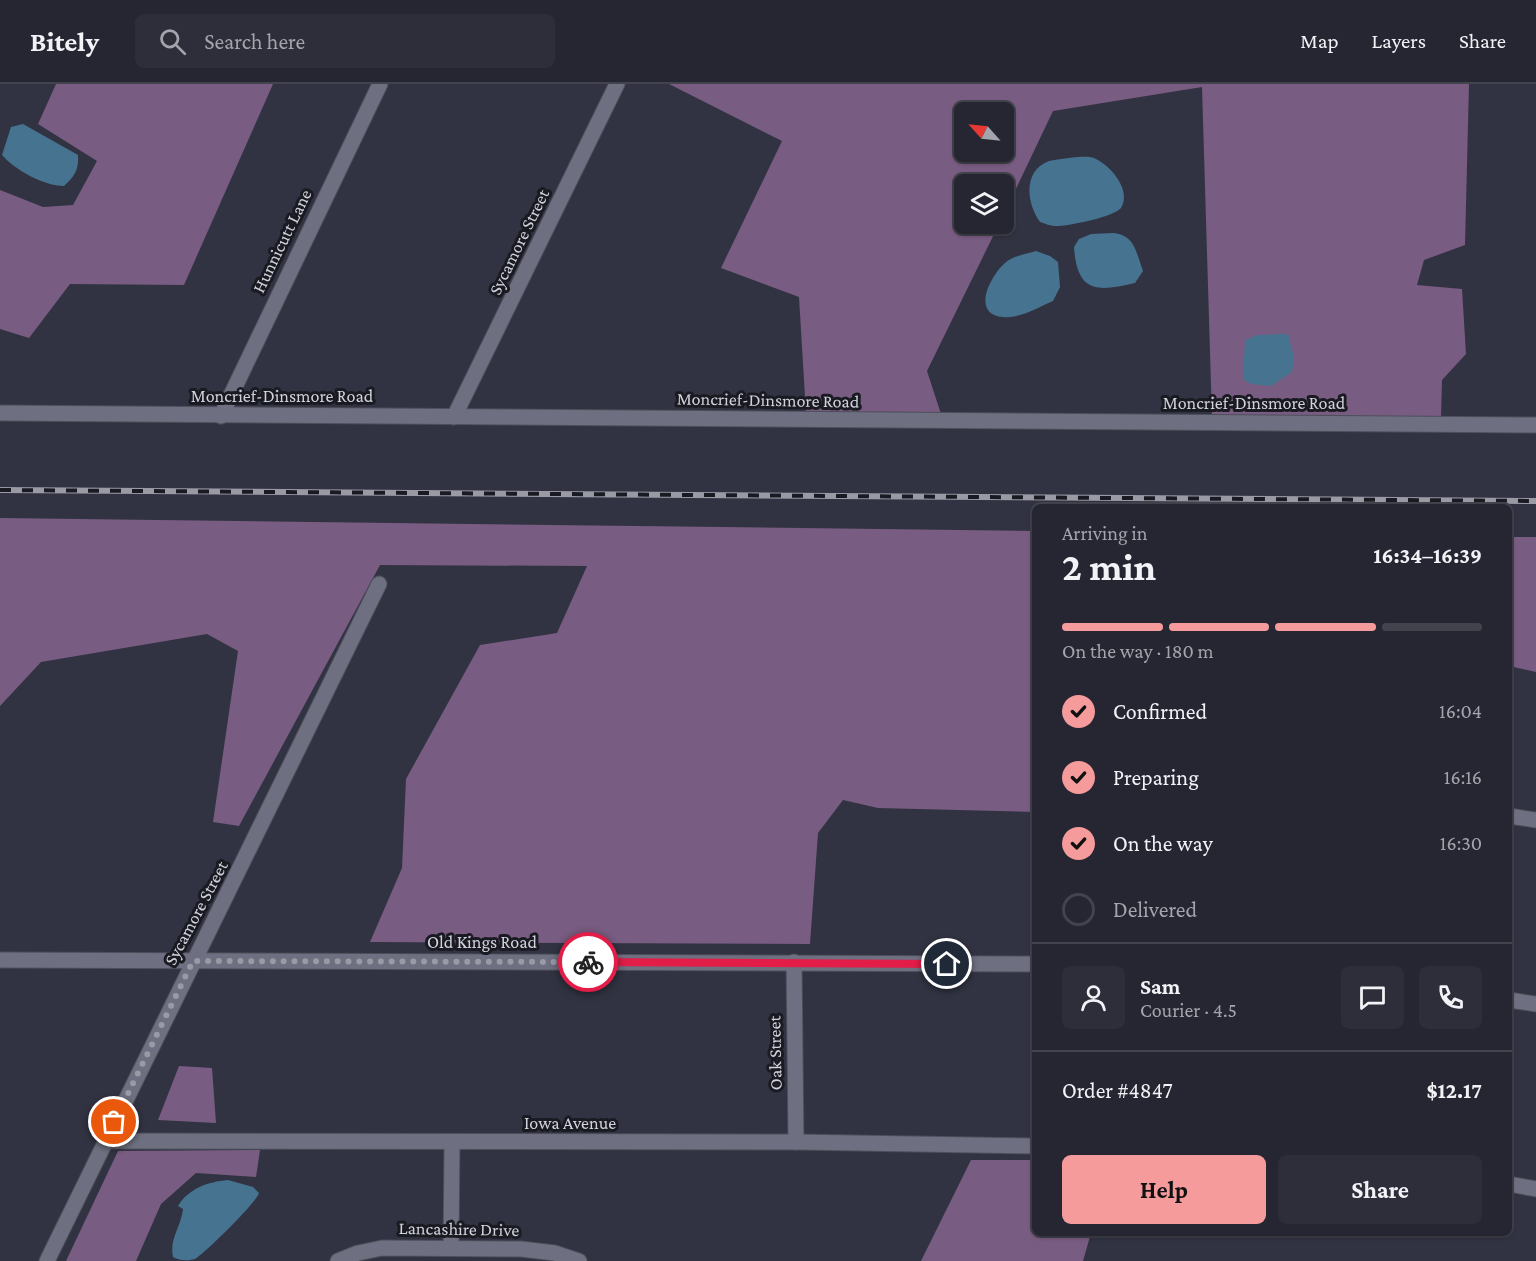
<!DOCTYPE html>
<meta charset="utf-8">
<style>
body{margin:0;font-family:"Crimson Pro",serif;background:#2d2e3a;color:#f1f3f6;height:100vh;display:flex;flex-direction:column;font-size:22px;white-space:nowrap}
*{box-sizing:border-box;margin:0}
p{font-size:20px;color:#a3a5ac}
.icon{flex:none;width:33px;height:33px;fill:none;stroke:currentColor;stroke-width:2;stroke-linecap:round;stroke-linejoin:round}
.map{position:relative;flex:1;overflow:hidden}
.panel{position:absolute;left:1032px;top:420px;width:480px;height:732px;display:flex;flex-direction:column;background:#252632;border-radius:9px;box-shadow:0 2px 4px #0004,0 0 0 2px #42434d}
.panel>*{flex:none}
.needle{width:39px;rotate:297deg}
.buttons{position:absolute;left:954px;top:18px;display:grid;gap:12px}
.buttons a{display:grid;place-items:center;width:60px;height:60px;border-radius:9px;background:#252632;box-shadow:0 2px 4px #0004,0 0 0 2px #42434d;font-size:30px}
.pin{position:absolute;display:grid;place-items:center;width:51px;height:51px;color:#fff;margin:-26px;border:3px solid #fff;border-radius:50%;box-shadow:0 2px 6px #0007}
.courier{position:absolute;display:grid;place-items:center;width:60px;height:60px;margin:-30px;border:4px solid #e11d48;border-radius:50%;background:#fff;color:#222;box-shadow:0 2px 8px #0007}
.headline em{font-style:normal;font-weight:700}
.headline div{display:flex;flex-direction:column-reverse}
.headline{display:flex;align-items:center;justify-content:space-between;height:102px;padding:0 30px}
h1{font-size:39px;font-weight:700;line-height:45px}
.bar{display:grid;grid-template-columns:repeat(4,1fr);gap:9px 6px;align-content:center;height:72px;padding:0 30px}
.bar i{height:8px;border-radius:4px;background:#42434d}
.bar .selected{background:#f59b9b}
.bar p{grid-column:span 4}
.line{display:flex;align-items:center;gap:15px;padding:0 30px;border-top:2px solid #42434d}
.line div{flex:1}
.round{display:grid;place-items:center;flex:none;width:63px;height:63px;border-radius:9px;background:#2d2e3a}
ol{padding:0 30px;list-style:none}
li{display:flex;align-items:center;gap:18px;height:66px}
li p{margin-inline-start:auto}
li .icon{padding:6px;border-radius:50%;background:#f59b9b;color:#111;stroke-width:4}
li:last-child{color:#a3a5ac}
li i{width:33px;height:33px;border:3px solid #42434d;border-radius:50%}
.action{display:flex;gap:12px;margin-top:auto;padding:12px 30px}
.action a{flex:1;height:69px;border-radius:9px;background:#f59b9b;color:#111;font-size:24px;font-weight:700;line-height:69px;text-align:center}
.action a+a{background:#2d2e3a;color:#f1f3f6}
header{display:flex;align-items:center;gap:36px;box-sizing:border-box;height:84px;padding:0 30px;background:#252632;border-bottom:2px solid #42434d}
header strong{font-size:28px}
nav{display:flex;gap:33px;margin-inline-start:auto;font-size:21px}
.search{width:420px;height:54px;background:#2d2e3a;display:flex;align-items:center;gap:15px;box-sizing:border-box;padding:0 21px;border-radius:9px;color:#a3a5ac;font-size:22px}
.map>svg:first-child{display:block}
</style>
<header>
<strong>Bitely</strong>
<div class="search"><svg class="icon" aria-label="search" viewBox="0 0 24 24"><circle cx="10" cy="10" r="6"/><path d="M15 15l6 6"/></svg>Search here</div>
<nav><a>Map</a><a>Layers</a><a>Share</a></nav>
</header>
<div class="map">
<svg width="1536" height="1177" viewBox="0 0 1536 1177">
<rect width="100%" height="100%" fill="#313342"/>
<g fill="#795c81" fill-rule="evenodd">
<polygon points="56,0 273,0 184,201 70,200 29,254 0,245 0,106 43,123 73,121 97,77 38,40"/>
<path d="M669 0H1469L1465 161 1424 176 1417 201 1462 205 1466 270 1442 296 1441 334H1212L1202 3 1053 27 1004 130V100H964V140H999L927 287 941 330 806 329 799 213 721 184 782 57ZM964 28H1004V68H964Z"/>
<polygon points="0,434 1035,447 1035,728 878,724 843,716 818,749 810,860 370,858 402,784 406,695 480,561 557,549 587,482 380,481 239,742 213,738 238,567 207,550 41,578 0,622"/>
<polygon points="1509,453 1536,453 1536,588 1509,582"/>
<polygon points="179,982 212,984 216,1039 158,1036"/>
<polygon points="260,1066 256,1093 196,1089 161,1120 136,1177 66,1177 118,1067"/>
<polygon points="971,1076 1035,1076 1035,1149 1091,1149 1083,1177 921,1177"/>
</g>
<g fill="#457390">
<path d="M23 40 78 71C79 85 75 92 64 102 44 102 15 86 2 71L11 43Z"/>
<path d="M1078 73C1083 73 1091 72 1096 75 1111 82 1132 107 1121 124 1114 133 1065 143 1054 142 1050 142 1044 139 1040 138 1027 120 1022 87 1049 77 1058 75 1068 74 1078 73Z"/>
<path d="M1113 149C1135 151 1136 168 1143 187L1135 199C1097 208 1077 209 1074 163L1079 155 1091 150Z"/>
<path d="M1036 167 1050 172 1058 178 1060 203 1053 217C1039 223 1019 235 1003 233 970 230 991 191 1005 179 1012 172 1027 170 1036 167Z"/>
<polygon points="1288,250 1294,273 1292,288 1271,302 1251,300 1243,295 1245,256 1257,251"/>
<path d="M228 1096 253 1103 259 1109C256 1119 205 1169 195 1175 187 1177 180 1177 173 1173 169 1155 181 1143 183 1125L178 1122C189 1104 208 1098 228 1096Z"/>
</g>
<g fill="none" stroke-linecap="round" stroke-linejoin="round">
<g stroke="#4d4e5a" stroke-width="17">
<g id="minor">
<polyline points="0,329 1536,341"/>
<polyline points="221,332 380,0"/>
<polyline points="454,333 617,0"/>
<polyline points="1509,732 1536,736"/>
<polyline points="0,876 1035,880"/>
<polyline points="794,878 796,1058"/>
<polyline points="1509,916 1536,920"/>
<polyline points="105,1057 796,1058 1035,1062"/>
<polyline points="1509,1100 1536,1105"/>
<polyline points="451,1164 452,1059"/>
<polyline points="47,1177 379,500"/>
<polyline points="338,1177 358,1169 382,1164 521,1165 555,1169 579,1177"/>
</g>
</g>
<use href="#minor" stroke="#6e7081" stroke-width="15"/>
<g stroke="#999aa6" stroke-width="6">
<polyline id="rail" points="0,406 1536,417"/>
</g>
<use href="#rail" stroke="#1a1b22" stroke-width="4" stroke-dasharray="11" stroke-linecap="butt"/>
</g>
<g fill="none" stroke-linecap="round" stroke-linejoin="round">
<polyline stroke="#999aa6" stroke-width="6" stroke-dasharray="0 10.8" points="114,1038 193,877 588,878"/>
<polyline stroke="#e11d48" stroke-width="8" points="588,878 947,880"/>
</g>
<g text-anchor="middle" stroke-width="6" stroke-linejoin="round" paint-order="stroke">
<g font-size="18" fill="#d1d2dc" stroke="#1a1b22">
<text transform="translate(282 157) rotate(-64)" y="6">Hunnicutt Lane</text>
<text transform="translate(519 158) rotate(-64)" y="6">Sycamore Street</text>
<text x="282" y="318">Moncrief-Dinsmore Road</text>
<text transform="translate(768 316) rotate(1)" y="6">Moncrief-Dinsmore Road</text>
<text x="1254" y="325">Moncrief-Dinsmore Road</text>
<text transform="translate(196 829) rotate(-62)" y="6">Sycamore Street</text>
<text x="482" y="864">Old Kings Road</text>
<text transform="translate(775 969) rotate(-91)" y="6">Oak Street</text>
<text x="570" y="1045">Iowa Avenue</text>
<text transform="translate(459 1145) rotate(1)" y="6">Lancashire Drive</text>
</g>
</g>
</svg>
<div class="buttons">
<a><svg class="needle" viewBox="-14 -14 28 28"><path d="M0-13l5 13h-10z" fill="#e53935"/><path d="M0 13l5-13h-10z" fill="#a3a5ac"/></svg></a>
<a><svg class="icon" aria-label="layers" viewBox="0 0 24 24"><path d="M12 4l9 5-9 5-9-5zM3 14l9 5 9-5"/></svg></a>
</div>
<div class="pin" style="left:114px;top:1038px;background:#ea580c"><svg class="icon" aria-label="bag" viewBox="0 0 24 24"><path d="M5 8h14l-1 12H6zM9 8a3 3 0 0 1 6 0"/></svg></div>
<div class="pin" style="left:947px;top:880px;background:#1f2937"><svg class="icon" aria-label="home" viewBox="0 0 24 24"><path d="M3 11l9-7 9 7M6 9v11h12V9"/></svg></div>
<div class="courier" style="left:588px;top:878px"><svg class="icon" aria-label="bike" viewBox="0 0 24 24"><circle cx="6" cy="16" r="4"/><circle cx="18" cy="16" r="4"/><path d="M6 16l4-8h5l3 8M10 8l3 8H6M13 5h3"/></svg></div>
<section class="panel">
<div class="headline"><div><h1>2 min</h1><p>Arriving in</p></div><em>16:34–16:39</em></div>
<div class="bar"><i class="selected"></i><i class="selected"></i><i class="selected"></i><i></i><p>On the way · 180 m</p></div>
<ol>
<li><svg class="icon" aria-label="check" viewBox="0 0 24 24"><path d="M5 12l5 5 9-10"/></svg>Confirmed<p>16:04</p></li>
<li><svg class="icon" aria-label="check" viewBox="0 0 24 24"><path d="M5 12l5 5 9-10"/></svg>Preparing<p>16:16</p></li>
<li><svg class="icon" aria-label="check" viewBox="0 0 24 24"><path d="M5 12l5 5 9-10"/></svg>On the way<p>16:30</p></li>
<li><i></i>Delivered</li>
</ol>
<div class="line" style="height:108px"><a class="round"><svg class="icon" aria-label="person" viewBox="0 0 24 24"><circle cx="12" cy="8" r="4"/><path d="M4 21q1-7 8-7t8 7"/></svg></a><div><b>Sam</b><p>Courier · 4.5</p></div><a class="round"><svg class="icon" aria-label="chat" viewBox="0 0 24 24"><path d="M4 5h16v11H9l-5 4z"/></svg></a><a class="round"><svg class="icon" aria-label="phone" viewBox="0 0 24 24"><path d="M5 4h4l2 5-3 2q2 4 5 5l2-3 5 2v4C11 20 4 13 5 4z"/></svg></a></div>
<div class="line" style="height:78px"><div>Order #4847</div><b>$12.17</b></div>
<div class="action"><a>Help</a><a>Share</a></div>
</section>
</div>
